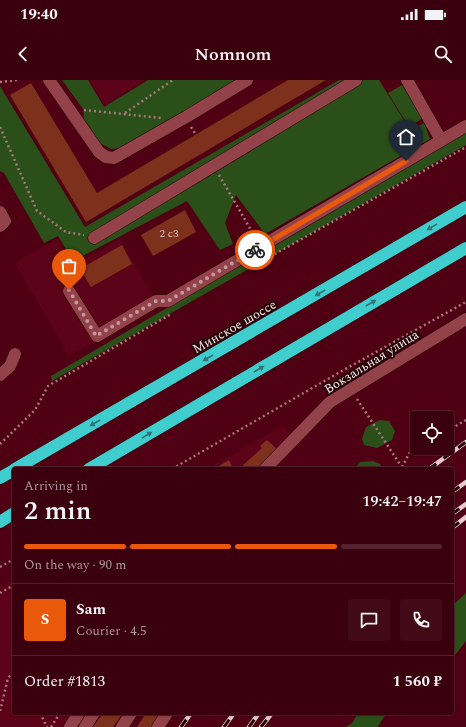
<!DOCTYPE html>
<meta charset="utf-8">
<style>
body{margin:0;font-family:Spectral,serif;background:#420a17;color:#f1f3f6;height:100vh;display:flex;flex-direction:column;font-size:15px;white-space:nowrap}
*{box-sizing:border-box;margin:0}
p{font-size:13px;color:#ac979e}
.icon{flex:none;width:22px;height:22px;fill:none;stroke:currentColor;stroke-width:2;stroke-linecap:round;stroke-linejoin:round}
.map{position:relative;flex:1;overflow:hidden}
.sheet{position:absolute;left:12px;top:387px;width:442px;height:248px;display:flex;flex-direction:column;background:#3b000e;border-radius:4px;box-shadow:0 1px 3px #0004,0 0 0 1px #54222e}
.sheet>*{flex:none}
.buttons{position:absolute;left:410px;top:331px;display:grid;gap:8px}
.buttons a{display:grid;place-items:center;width:44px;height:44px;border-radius:4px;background:#3b000e;box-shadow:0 1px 3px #0004,0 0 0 1px #54222e;font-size:20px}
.pin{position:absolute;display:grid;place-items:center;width:34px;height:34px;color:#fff;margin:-41px -17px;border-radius:50% 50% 50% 0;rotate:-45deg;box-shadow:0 0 4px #0007}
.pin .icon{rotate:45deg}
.courier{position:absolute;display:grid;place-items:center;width:40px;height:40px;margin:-20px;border:3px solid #ea580c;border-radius:50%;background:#fff;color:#222;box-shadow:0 1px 5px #0007}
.summary em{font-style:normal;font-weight:600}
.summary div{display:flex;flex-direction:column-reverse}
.summary{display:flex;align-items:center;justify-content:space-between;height:68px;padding:0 12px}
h1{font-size:26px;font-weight:600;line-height:30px}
.bar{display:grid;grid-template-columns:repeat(4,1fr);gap:6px 4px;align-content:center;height:48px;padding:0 12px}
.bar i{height:5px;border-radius:3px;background:#54222e}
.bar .current{background:#ea580c}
.bar p{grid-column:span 4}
.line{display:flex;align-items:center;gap:10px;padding:0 12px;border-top:1px solid #54222e}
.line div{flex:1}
.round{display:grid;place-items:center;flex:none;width:42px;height:42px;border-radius:4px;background:#420a17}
.status{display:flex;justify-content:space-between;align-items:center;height:28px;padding:0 20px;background:#3b000e;direction:ltr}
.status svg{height:11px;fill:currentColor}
header{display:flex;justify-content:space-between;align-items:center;height:52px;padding:0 12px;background:#3b000e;font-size:18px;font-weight:600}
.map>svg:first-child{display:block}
</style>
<div class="status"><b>19:40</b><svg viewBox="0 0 49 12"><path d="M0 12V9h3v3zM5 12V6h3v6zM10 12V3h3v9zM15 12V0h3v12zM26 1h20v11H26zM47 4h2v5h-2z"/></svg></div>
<header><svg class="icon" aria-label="back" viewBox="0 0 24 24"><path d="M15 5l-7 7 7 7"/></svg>Nomnom<svg class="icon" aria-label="search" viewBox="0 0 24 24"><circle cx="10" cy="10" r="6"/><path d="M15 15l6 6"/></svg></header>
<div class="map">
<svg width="466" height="647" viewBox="0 0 466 647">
<rect width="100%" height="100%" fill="#4f0013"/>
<g fill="#5d0319">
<polygon points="90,0 144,0 104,25"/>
<polygon points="57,159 73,186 120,159 158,225 69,276 15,183"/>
<polygon points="284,345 289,357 259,389 207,389"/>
<polygon points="14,499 14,633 74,633 65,647 0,647 0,507"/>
</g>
<g fill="#2b4f18">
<polygon points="62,0 88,0 104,27 148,0 237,0 121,68 111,69 96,61 85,47 83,29"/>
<polygon points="339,0 379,0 410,50 424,43 430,59 265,154 236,115 225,143 233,164 220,170 187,121 73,181 58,156 44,163 4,93 0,91 0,6 85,147"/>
<polygon points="402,5 423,38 409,47 388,13"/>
<polygon points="466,52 466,65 52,301 51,296"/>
<polygon points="380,340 389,341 395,351 392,360 377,368 364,365 362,359 366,347"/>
<polygon points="373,381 380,384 383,389 354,389 360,382"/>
<polygon points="466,513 466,561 452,579 452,526"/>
<polygon points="358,633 388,633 383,638 378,647 346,647 352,643"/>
</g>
<g fill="#7d311d">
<polygon points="288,0 326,0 86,142 10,15 31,3 97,113"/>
<polygon points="185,130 196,152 153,176 141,155"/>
<polygon points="122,165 132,184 91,207 80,189"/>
<polygon points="267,360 277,369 257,389 243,389 241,387 262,368 260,366"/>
<polygon points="229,380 233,389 214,389"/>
<polygon points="103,633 123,633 113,647 93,647"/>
<polygon points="146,633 162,633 152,647 137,647"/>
</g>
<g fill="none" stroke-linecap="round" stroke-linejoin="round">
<g stroke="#260106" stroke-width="13">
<g id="minor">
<polyline points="49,0 99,72 106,77 114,78 186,37 247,0"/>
<polyline points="407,0 441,60"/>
<polyline points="0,132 5,141 0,146"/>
<polyline points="94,158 356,0"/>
<polyline points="69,211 97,256 156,221 168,221 466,46"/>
<polyline points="0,295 10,286 15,274"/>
<polyline points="265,389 330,322 466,239"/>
<polyline points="70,647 79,633"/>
<polyline points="85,647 94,633"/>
<polyline points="122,647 131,633"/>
<polyline points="158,647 167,633"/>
</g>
</g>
<g stroke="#260106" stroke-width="13">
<g id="highway">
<polyline points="15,389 466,127"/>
<polyline points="89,389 466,168"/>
<polyline points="0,398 14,390"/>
<polyline points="0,442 14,433"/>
</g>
</g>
<g stroke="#a7767f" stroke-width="2.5" stroke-dasharray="2 3" stroke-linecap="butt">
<polyline points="0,2 18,0"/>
<polyline points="84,30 161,38"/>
<polyline points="125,33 173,0"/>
<polyline points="0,47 37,131 66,152 84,155"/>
<polyline points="191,47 196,55"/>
<polyline points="219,95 255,157"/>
<polyline points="266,179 466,67"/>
<polyline points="357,319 403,389"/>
<polyline points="447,351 466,340"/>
<polyline points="0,364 35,330 48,306 171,234"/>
<polyline points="402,387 411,370 417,367"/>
<polyline points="172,389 340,292 466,222"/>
<polyline points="0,487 14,479"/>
<polyline points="0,513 14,505"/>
<polyline points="0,631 8,598 14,591"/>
<polyline points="40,633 47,647"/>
<polyline points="51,647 60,633"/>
</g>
<use href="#minor" stroke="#94424a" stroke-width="12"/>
<use href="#highway" stroke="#3fcdce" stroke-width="12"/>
<g stroke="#e7cbce" stroke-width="4.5">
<g id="rail">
<polyline points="429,389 466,362"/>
<polyline points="452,412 466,402"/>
<polyline points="452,434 466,424"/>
<polyline points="452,448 466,437"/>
<polyline points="181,647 191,633"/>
<polyline points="224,647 234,633"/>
<polyline points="249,647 259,633"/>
<polyline points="261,647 272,633"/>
</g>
</g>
<use href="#rail" stroke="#220407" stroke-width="3" stroke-dasharray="9" stroke-linecap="butt"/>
</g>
<defs><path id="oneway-solid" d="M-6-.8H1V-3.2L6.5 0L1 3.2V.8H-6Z"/></defs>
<g fill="#327374">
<use href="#oneway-solid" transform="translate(432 147) rotate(149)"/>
<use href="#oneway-solid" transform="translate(320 213) rotate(150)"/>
<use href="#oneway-solid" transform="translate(371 223) rotate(-30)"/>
<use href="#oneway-solid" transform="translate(208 278) rotate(150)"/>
<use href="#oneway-solid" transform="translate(259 289) rotate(-31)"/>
<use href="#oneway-solid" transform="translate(95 343) rotate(150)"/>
<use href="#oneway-solid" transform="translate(147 355) rotate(-31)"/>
</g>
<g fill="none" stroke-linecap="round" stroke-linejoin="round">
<polyline stroke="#c0979e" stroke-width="4" stroke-dasharray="0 7.2" points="69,210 96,256 156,221 168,221 255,170"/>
<polyline stroke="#ea580c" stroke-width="5" points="255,170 406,81"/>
</g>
<g text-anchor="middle" stroke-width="4" stroke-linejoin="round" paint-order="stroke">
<g font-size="11" fill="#ddbbb6">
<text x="169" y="157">2 с3</text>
</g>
<g font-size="13" fill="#fde9e9" stroke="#220407">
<text transform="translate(234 246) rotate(-30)" y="5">Минское шоссе</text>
<text transform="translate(371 281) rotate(-32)" y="5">Вокзальная улица</text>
</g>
</g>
</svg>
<div class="buttons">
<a><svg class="icon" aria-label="locate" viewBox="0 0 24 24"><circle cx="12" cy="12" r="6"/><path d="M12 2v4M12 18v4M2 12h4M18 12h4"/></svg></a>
</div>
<div class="pin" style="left:69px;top:210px;background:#ea580c"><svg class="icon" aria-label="bag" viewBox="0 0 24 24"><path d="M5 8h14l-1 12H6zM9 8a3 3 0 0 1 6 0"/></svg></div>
<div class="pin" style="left:406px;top:81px;background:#1f2937"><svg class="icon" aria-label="home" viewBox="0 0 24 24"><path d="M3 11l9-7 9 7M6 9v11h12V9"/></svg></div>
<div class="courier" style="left:255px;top:170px"><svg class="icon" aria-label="bike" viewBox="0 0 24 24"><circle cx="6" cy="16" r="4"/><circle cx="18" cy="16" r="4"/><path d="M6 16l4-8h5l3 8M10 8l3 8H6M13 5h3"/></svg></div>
<section class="sheet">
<div class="summary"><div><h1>2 min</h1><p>Arriving in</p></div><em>19:42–19:47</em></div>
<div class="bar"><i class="current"></i><i class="current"></i><i class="current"></i><i></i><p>On the way · 90 m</p></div>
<div class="line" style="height:72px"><b class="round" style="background:#ea580c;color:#fff">S</b><div><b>Sam</b><p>Courier · 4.5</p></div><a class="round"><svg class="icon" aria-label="chat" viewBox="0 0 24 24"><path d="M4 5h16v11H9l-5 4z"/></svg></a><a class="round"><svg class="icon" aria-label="phone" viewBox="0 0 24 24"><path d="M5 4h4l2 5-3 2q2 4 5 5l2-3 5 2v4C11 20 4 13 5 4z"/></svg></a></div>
<div class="line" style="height:52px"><div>Order #1813</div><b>1 560 ₽</b></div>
</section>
</div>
